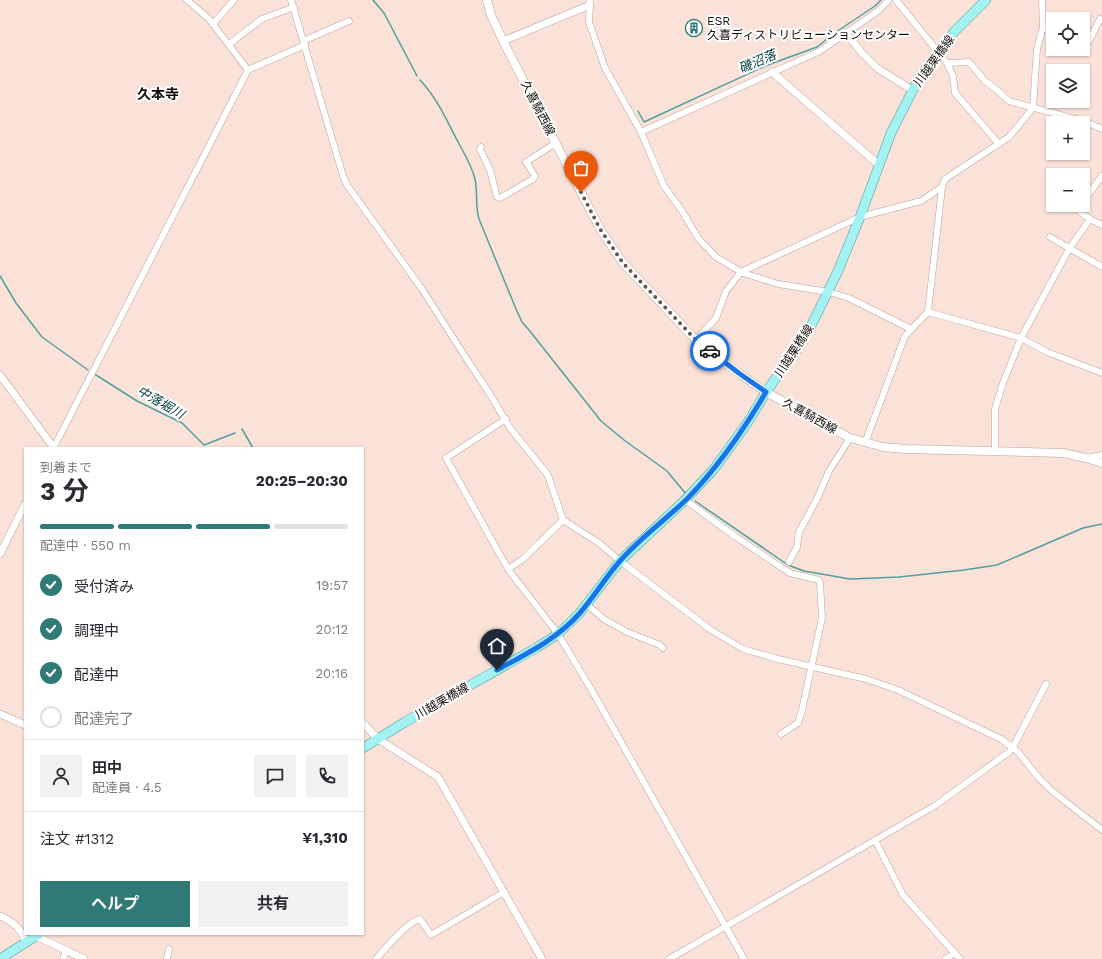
<!DOCTYPE html>
<html lang="ja">
<meta charset="utf-8">
<style>
body{margin:0;font-family:"Work Sans","Noto Sans JP",sans-serif;background:#f2f2f3;color:#2b2b33;height:100vh;display:flex;flex-direction:column;font-size:15px;white-space:nowrap}
*{box-sizing:border-box;margin:0}
p{font-size:13px;color:#7c7c81}
.icon{flex:none;width:22px;height:22px;fill:none;stroke:currentColor;stroke-width:2;stroke-linecap:round;stroke-linejoin:round}
.map{position:relative;flex:1;overflow:hidden}
.side{position:absolute;left:24px;top:447px;width:340px;height:488px;display:flex;flex-direction:column;background:#fff;border-radius:0px;box-shadow:0 1px 3px #0004}
.side>*{flex:none}
.fabs{position:absolute;left:1046px;top:12px;display:grid;gap:8px}
.fabs a{display:grid;place-items:center;width:44px;height:44px;border-radius:0px;background:#fff;box-shadow:0 1px 3px #0004;font-size:20px}
.pin{position:absolute;display:grid;place-items:center;width:34px;height:34px;color:#fff;margin:-41px -17px;border-radius:50% 50% 50% 0;rotate:-45deg;box-shadow:0 0 4px #0007}
.pin .icon{rotate:45deg}
.courier{position:absolute;display:grid;place-items:center;width:40px;height:40px;margin:-20px;border:3px solid #1a73e8;border-radius:50%;background:#fff;color:#222;box-shadow:0 1px 5px #0007}
.head em{font-style:normal;font-weight:700}
.head div{display:flex;flex-direction:column-reverse}
.head{display:flex;align-items:center;justify-content:space-between;height:68px;padding:0 16px}
h1{font-size:26px;font-weight:700;line-height:30px}
.bar{display:grid;grid-template-columns:repeat(4,1fr);gap:6px 4px;align-content:center;height:48px;padding:0 16px}
.bar i{height:5px;border-radius:3px;background:#e1e1e2}
.bar .on{background:#2f7977}
.bar p{grid-column:span 4}
.line{display:flex;align-items:center;gap:10px;padding:0 16px;border-top:1px solid #e1e1e2}
.line div{flex:1}
.round{display:grid;place-items:center;flex:none;width:42px;height:42px;border-radius:0px;background:#f2f2f3}
ol{padding:0 16px;list-style:none}
li{display:flex;align-items:center;gap:12px;height:44px}
li p{margin-inline-start:auto}
li .icon{padding:4px;border-radius:50%;background:#2f7977;color:#fff;stroke-width:4}
li:last-child{color:#7c7c81}
li i{width:22px;height:22px;border:2px solid #e1e1e2;border-radius:50%}
.action{display:flex;gap:8px;margin-top:auto;padding:8px 16px}
.action a{flex:1;height:46px;border-radius:0px;background:#2f7977;color:#fff;font-size:16px;font-weight:700;line-height:46px;text-align:center}
.action a+a{background:#f2f2f3;color:#2b2b33}
.map>svg:first-child{display:block}
</style>
<div class="map">
<svg width="1102" height="959" viewBox="0 0 1102 959">
<rect width="100%" height="100%" fill="#fae2d9"/>
<g fill="none" stroke-linecap="round" stroke-linejoin="round">
<g stroke="#51a09e" stroke-width="1.5">
<polyline points="373,0 384,13 417,76"/>
<path d="M420 80C437 98 446 119 457 140 464 153 472 166 475 179 478 193 475 206 479 219L516 309 522 322 529 330 601 421 624 440 667 471 686 494"/>
<polyline points="638,111 644,122 765,66 817,47 833,34 875,6 881,0"/>
<polyline points="0,276 16,303 42,337 88,370"/>
<polyline points="96,375 137,401 182,423 204,445 235,433"/>
<polyline points="242,429 253,448"/>
<polyline points="695,501 788,565 804,571 850,579 899,577 964,570 997,565 1083,528 1102,524"/>
</g>
<g stroke="#baa49c" stroke-width="7">
<g id="minor">
<polyline points="187,0 209,19 248,70"/>
<polyline points="291,0 343,176 347,185 422,289 466,358 488,391 510,428 548,475 563,520 599,543 620,561 711,630 743,649 778,659 866,679 898,690 1001,739 1017,751 1039,778 1052,791 1102,830"/>
<polyline points="896,0 947,63 969,62 985,81 998,91 1009,101 1086,122 1102,129"/>
<polyline points="590,5 589,22 605,68 641,132 664,186 682,211 698,238 716,257 743,273 778,284 829,292 849,298 911,329"/>
<polyline points="213,24 234,0"/>
<polyline points="1043,27 1053,32"/>
<polyline points="303,41 349,21"/>
<polyline points="1083,42 1088,43 1100,19 1102,20"/>
<polyline points="229,44 262,19 294,7"/>
<polyline points="947,63 953,76 955,93 999,144"/>
<polyline points="641,132 820,51 878,11 889,0"/>
<polyline points="481,147 480,149 490,170 497,197 500,198 533,179 535,176 526,162 556,143"/>
<polyline points="1083,202 1102,176"/>
<polyline points="1081,205 1080,212 1090,219 1102,225"/>
<polyline points="1050,237 1102,267"/>
<polyline points="928,312 1021,338 1047,352 1102,373"/>
<polyline points="696,340 716,318 726,291 741,272 860,217 921,201 942,187"/>
<polyline points="506,419 446,458 508,569 558,634 591,689 744,959"/>
<polyline points="865,443 905,336 928,312 939,214 942,187 945,179 1009,137 1033,108 1037,49 1043,27 1042,0"/>
<polyline points="54,447 248,70 305,45"/>
<polyline points="995,451 995,409 1003,383 1021,338 1069,249 1090,219"/>
<polyline points="1086,458 1102,455"/>
<polyline points="685,500 736,537 790,573 819,580 820,583 822,618 802,710 798,723 781,734"/>
<polyline points="789,562 797,547 799,532 817,499 829,471 850,438"/>
<polyline points="508,569 523,559 563,520"/>
<polyline points="586,604 604,619 627,632 660,645 663,648"/>
<polyline points="875,840 903,895 960,959"/>
<polyline points="63,959 66,950"/>
<polyline points="167,959 169,949"/>
<path d="M376 959C384 950 409 920 420 919L431 935 504 892"/>
<polyline points="669,959 936,805 1009,752 1013,747 1046,684"/>
<polyline points="945,959 955,953"/>
</g>
</g>
<g stroke="#baa49c" stroke-width="8">
<g id="tertiary">
<polyline points="846,33 862,53 877,68 912,90"/>
<polyline points="503,41 590,5 590,0"/>
<polyline points="772,72 879,165"/>
<polyline points="0,375 54,448"/>
<polyline points="0,554 25,504"/>
<polyline points="0,714 25,725"/>
<polyline points="363,723 378,739 438,777 542,959"/>
<path d="M0 916C14 922 20 928 26 942"/>
<polyline points="36,936 84,959"/>
</g>
</g>
<g stroke="#baa49c" stroke-width="9">
<polyline id="secondary" points="487,0 491,15 503,41 600,229 623,263 696,340 740,374 766,392 850,438 883,447 906,449 1063,453 1086,458 1102,463"/>
</g>
<g stroke="#4b9d9b" stroke-width="10">
<g id="primary">
<polyline points="363,748 405,722 536,648 558,634 579,614 620,561 685,500 714,469 748,422 766,392 797,349 810,328 838,271 860,217 891,133 920,76 953,33 986,0"/>
<polyline points="0,959 39,934"/>
</g>
</g>
<use href="#minor" stroke="#fff" stroke-width="6"/>
<use href="#tertiary" stroke="#fff" stroke-width="7"/>
<use href="#secondary" stroke="#fff" stroke-width="8"/>
<use href="#primary" stroke="#a4f3f2" stroke-width="9"/>
</g>
<g fill="none" stroke-linecap="round" stroke-linejoin="round">
<polyline stroke="#645752" stroke-width="4" stroke-dasharray="0 7.2" points="581,192 600,229 623,263 696,340 710,351"/>
<path stroke="#1a73e8" stroke-width="5" d="M497 670C526 654 557 639 579 614 594 597 605 578 620 561 640 538 665 520 687 499 718 467 743 431 766 392L740 374 710 351"/>
</g>
<defs>
<g id="building-ring" transform="scale(0.9)"><circle r="9.5" fill="#fff" stroke="#2f7977" stroke-width="1.5"/><path d="M-4-6H4V6H1V3H-1V6H-4ZM-2.5-4.3h1.7v1.8h-1.7ZM.8-4.3h1.7v1.8H.8ZM-2.5-1h1.7V.8h-1.7ZM.8-1h1.7V.8H.8Z" fill="#2f7977"/></g>
</defs>
<g fill-rule="evenodd">
<use href="#building-ring" x="694" y="28"/>
</g>
<g text-anchor="middle" stroke-width="4" stroke-linejoin="round" paint-order="stroke">
<g font-size="12" fill="#140c09" stroke="#fff" text-anchor="start">
<text x="707" y="25">ESR<tspan x="707" dy="14">久喜ディストリビューションセンター</tspan></text>
</g>
<g font-size="12" fill="#140c09" stroke="#fff">
<text transform="translate(934 61) rotate(-54)" y="4">川越栗橋線</text>
<text transform="translate(538 108) rotate(63)" y="4">久喜騎西線</text>
<text transform="translate(794 351) rotate(-57)" y="4">川越栗橋線</text>
<text transform="translate(810 416) rotate(29)" y="4">久喜騎西線</text>
<text transform="translate(442 701) rotate(-30)" y="4">川越栗橋線</text>
</g>
<g font-size="13" font-style="italic" fill="#0b4342" stroke="#fff">
<text transform="translate(757 61) rotate(-23)" y="5">磯沼落</text>
<text transform="translate(161 402) rotate(30)" y="5">中落堀川</text>
</g>
<g font-size="14" font-weight="bold" fill="#140c09" stroke="#fff">
<text x="158" y="99">久本寺</text>
</g>
</g>
</svg>
<div class="fabs">
<a><svg class="icon" aria-label="locate" viewBox="0 0 24 24"><circle cx="12" cy="12" r="6"/><path d="M12 2v4M12 18v4M2 12h4M18 12h4"/></svg></a>
<a><svg class="icon" aria-label="layers" viewBox="0 0 24 24"><path d="M12 4l9 5-9 5-9-5zM3 14l9 5 9-5"/></svg></a>
<a>+</a>
<a>−</a>
</div>
<div class="pin" style="left:581px;top:192px;background:#ea580c"><svg class="icon" aria-label="bag" viewBox="0 0 24 24"><path d="M5 8h14l-1 12H6zM9 8a3 3 0 0 1 6 0"/></svg></div>
<div class="pin" style="left:497px;top:670px;background:#1f2937"><svg class="icon" aria-label="home" viewBox="0 0 24 24"><path d="M3 11l9-7 9 7M6 9v11h12V9"/></svg></div>
<div class="courier" style="left:710px;top:351px"><svg class="icon" aria-label="car" viewBox="0 0 24 24"><path d="M5 17H2v-5l4-1 3-4h7l3 4 3 1v5h-3M9 17h6M6 11h13"/><circle cx="7" cy="17" r="2"/><circle cx="17" cy="17" r="2"/></svg></div>
<section class="side">
<div class="head"><div><h1>3 分</h1><p>到着まで</p></div><em>20:25–20:30</em></div>
<div class="bar"><i class="on"></i><i class="on"></i><i class="on"></i><i></i><p>配達中 · 550 m</p></div>
<ol>
<li><svg class="icon" aria-label="check" viewBox="0 0 24 24"><path d="M5 12l5 5 9-10"/></svg>受付済み<p>19:57</p></li>
<li><svg class="icon" aria-label="check" viewBox="0 0 24 24"><path d="M5 12l5 5 9-10"/></svg>調理中<p>20:12</p></li>
<li><svg class="icon" aria-label="check" viewBox="0 0 24 24"><path d="M5 12l5 5 9-10"/></svg>配達中<p>20:16</p></li>
<li><i></i>配達完了</li>
</ol>
<div class="line" style="height:72px"><a class="round"><svg class="icon" aria-label="person" viewBox="0 0 24 24"><circle cx="12" cy="8" r="4"/><path d="M4 21q1-7 8-7t8 7"/></svg></a><div><b>田中</b><p>配達員 · 4.5</p></div><a class="round"><svg class="icon" aria-label="chat" viewBox="0 0 24 24"><path d="M4 5h16v11H9l-5 4z"/></svg></a><a class="round"><svg class="icon" aria-label="phone" viewBox="0 0 24 24"><path d="M5 4h4l2 5-3 2q2 4 5 5l2-3 5 2v4C11 20 4 13 5 4z"/></svg></a></div>
<div class="line" style="height:52px"><div>注文 #1312</div><b>¥1,310</b></div>
<div class="action"><a>ヘルプ</a><a>共有</a></div>
</section>
</div>
